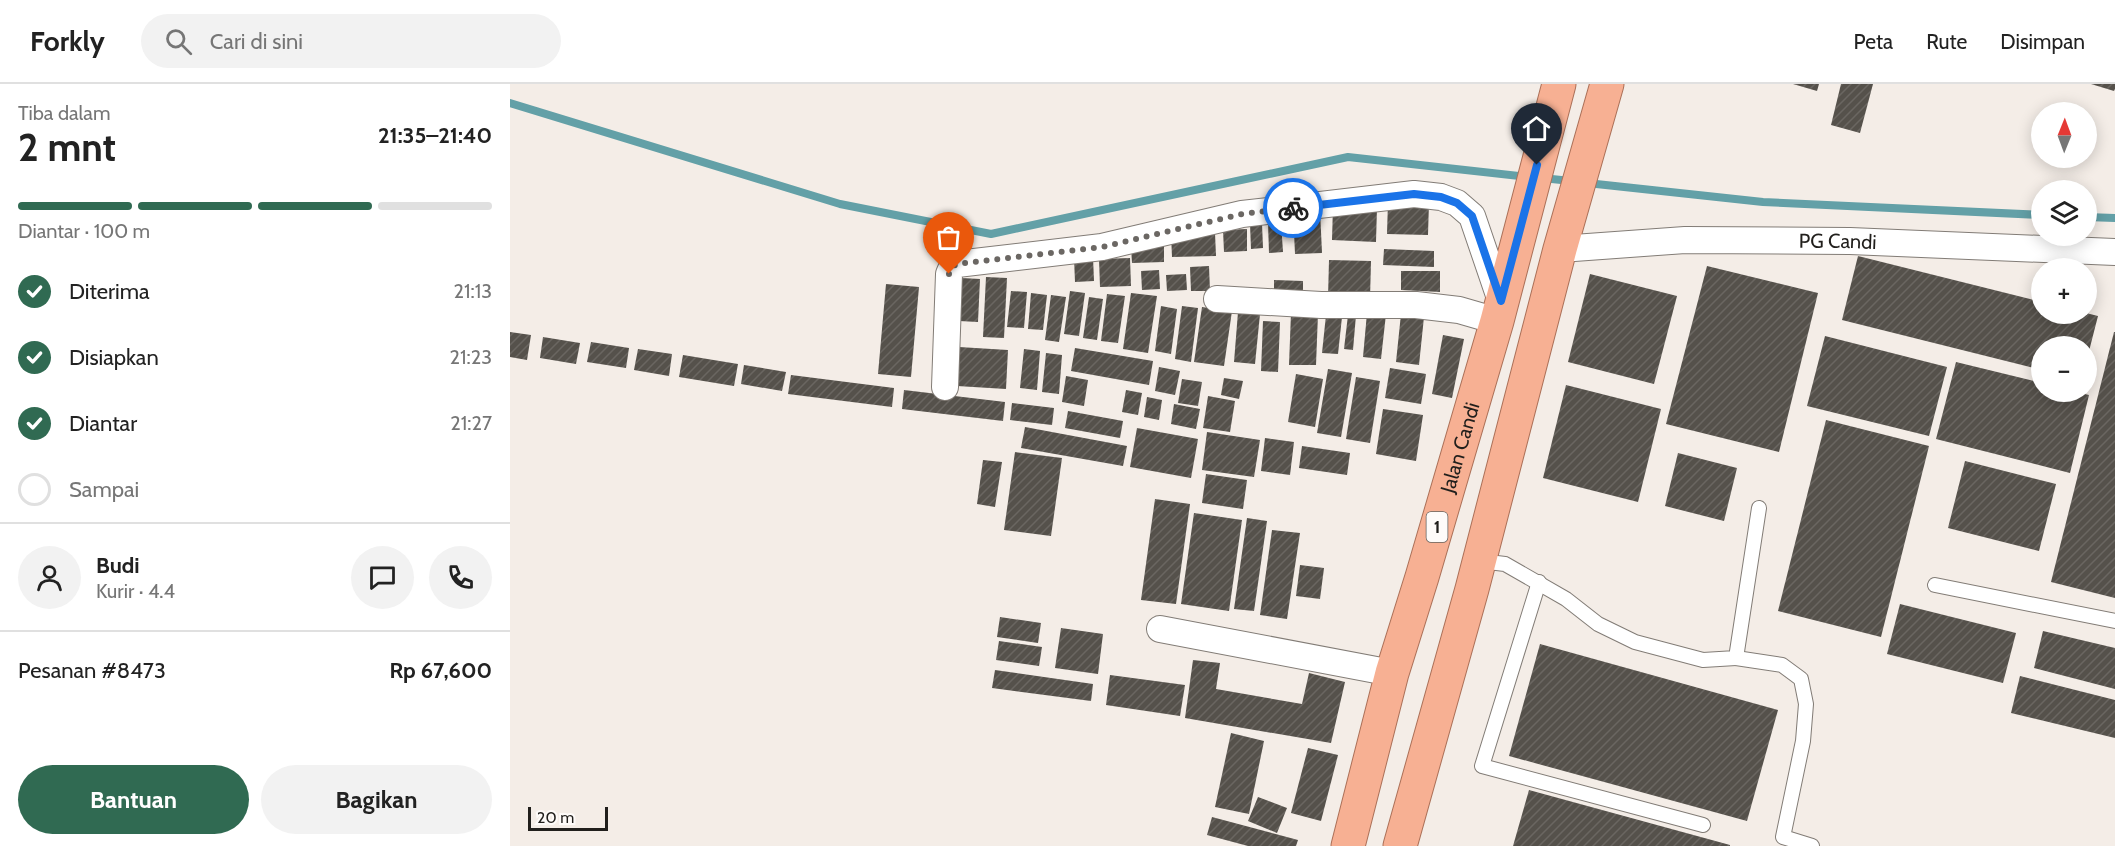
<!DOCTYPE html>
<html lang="id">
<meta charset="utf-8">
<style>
body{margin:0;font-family:Cabin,sans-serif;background:#f2f2f2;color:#222;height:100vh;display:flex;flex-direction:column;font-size:22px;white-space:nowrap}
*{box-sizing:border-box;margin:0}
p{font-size:20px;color:#767676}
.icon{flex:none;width:33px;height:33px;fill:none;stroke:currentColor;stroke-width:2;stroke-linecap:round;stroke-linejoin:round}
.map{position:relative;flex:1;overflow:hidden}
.details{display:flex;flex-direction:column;background:#fff;width:510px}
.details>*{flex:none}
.needle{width:39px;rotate:1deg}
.controls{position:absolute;left:1521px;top:18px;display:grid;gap:12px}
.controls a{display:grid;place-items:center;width:66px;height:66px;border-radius:50%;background:#fff;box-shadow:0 3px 15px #0003;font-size:30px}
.scale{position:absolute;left:18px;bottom:15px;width:80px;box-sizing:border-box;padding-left:6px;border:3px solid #211f1c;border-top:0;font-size:16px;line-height:21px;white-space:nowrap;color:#211f1c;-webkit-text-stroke:4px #fefbf9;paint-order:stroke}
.pin{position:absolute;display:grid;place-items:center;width:51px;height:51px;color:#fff;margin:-62px -26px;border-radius:50% 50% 50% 0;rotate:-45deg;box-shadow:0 0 6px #0007}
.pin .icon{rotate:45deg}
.courier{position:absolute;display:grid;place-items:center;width:60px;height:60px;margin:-30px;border:4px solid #1a73e8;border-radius:50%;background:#fff;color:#222;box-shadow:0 2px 8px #0007}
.head em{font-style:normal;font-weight:700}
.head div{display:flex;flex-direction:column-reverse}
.head{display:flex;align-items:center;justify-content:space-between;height:102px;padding:0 18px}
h1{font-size:39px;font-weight:700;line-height:45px}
.bar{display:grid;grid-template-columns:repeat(4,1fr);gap:9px 6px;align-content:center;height:72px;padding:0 18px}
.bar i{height:8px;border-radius:4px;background:#e0e0e0}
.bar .on{background:#306a52}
.bar p{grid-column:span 4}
.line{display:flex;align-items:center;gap:15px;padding:0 18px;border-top:2px solid #e0e0e0}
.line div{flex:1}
.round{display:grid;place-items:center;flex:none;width:63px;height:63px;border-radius:32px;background:#f2f2f2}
ol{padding:0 18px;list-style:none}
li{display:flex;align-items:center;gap:18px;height:66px}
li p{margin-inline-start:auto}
li .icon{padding:6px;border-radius:50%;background:#306a52;color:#fff;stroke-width:4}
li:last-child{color:#767676}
li i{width:33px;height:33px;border:3px solid #e0e0e0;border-radius:50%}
.cta{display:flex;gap:12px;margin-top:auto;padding:12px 18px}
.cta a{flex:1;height:69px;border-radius:36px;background:#306a52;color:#fff;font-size:24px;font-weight:700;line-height:69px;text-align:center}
.cta a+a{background:#f2f2f2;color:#222}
header{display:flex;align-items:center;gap:36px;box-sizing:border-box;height:84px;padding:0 30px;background:#fff;border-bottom:2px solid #e0e0e0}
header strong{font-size:28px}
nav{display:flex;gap:33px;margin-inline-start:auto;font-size:21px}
.search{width:420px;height:54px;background:#f2f2f2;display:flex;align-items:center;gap:15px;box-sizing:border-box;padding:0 21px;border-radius:33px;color:#767676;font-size:22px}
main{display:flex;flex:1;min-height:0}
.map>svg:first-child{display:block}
</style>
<header>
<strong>Forkly</strong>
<div class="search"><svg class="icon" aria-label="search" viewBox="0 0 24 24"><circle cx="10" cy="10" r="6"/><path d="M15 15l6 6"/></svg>Cari di sini</div>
<nav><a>Peta</a><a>Rute</a><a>Disimpan</a></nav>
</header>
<main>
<section class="details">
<div class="head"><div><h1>2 mnt</h1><p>Tiba dalam</p></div><em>21:35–21:40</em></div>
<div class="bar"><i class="on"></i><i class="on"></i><i class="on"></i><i></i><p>Diantar · 100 m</p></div>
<ol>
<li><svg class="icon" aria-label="check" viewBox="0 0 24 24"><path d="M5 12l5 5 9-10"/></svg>Diterima<p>21:13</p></li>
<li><svg class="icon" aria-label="check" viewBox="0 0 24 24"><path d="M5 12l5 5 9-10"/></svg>Disiapkan<p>21:23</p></li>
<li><svg class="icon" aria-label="check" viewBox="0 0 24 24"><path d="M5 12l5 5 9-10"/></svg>Diantar<p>21:27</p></li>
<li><i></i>Sampai</li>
</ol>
<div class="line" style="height:108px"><a class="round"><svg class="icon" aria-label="person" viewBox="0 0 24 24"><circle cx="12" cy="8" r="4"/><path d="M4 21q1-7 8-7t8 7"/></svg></a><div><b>Budi</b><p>Kurir · 4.4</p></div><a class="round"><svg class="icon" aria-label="chat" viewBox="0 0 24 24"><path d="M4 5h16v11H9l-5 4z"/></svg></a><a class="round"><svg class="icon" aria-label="phone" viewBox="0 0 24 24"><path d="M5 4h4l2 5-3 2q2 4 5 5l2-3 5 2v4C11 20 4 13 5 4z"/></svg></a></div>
<div class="line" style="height:78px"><div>Pesanan #8473</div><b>Rp 67,600</b></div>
<div class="cta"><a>Bantuan</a><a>Bagikan</a></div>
</section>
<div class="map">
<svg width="1605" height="762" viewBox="0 0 1605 762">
<defs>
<pattern id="building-hatch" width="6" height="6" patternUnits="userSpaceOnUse" patternTransform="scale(1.5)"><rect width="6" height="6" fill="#55514b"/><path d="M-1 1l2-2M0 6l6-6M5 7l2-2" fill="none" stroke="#6a6661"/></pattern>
</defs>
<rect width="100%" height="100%" fill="#f4ede7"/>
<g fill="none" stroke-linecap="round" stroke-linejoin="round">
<g stroke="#63a0a7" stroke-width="8">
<polyline points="0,19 330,120 481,150 838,73 1019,93"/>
<polyline points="1032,94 1061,97"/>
<polyline points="1077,99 1253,118 1532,131"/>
<polyline points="1576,133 1605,134"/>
</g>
</g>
<g fill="url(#building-hatch)">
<polygon points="1283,0 1309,0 1307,7"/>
<polygon points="1331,0 1363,0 1350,49 1321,41"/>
<polygon points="1581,0 1605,0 1605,5 1604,7"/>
<polygon points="878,117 919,118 918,151 877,150"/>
<polygon points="823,122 867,124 866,158 822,156"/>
<polygon points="810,126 812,169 785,170 783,127"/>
<polygon points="771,138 773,168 759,169 758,139"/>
<polygon points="752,139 753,164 741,165 740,140"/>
<polygon points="737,145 737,167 714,168 713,146"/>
<polygon points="705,149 706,172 662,173 661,150"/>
<polygon points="654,162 654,178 622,179 621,163"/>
<polygon points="874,165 924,167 924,183 873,181"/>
<polygon points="1348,172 1532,218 1532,230 1576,229 1588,232 1577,275 1576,262 1532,262 1532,286 1332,236"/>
<polygon points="583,173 584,197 565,198 564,174"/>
<polygon points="620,174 621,202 590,203 589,175"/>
<polygon points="819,176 861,177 860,215 818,214"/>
<polygon points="699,182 700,207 681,207 680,183"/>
<polygon points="1197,182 1308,209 1269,368 1156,340"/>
<polygon points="649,186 650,205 632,206 631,187"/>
<polygon points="891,187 930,187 930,208 891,206"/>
<polygon points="676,190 677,206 657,207 656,191"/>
<polygon points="1080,190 1167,212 1144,300 1058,278"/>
<polygon points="476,193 497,194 494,254 473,253"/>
<polygon points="452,194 470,195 468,238 449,237"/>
<polygon points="764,196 793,197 793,215 764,215"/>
<polygon points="376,200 409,203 401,293 368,290"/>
<polygon points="501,207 517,208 514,244 497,243"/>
<polygon points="560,207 575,209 569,252 554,250"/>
<polygon points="521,209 537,211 533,246 518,245"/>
<polygon points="621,209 647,212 638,269 613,265"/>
<polygon points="597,210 615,212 608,259 591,257"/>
<polygon points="541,211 556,213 549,258 535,256"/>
<polygon points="579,213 593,215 587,256 573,254"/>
<polygon points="651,222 667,225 661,270 645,267"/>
<polygon points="672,222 688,224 681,278 665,275"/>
<polygon points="692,223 722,227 714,282 684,278"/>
<polygon points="728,228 750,230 745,280 724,278"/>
<polygon points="781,229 808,230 806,281 779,281"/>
<polygon points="857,229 876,230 871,275 853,273"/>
<polygon points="891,230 914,233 909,281 886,278"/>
<polygon points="816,231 832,233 828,270 812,269"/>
<polygon points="838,231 846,231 843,266 834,265"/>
<polygon points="753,237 770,238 768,288 751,287"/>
<polygon points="0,248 21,251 17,276 0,273"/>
<polygon points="1604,248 1605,248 1605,514 1541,498"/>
<polygon points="933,251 954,255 942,314 922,310"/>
<polygon points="1315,252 1437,283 1419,352 1297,322"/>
<polygon points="33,253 70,259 66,280 30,274"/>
<polygon points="81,258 119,264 116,284 77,278"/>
<polygon points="449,263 498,266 496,305 447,302"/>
<polygon points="565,264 643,277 639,301 561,287"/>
<polygon points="128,265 162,270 159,292 124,286"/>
<polygon points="514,265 530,267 527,306 510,304"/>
<polygon points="536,269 552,271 549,310 532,308"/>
<polygon points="173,271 228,280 224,302 169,293"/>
<polygon points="1446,278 1532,299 1532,308 1566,308 1579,311 1560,389 1426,355"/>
<polygon points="234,281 276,288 272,307 231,300"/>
<polygon points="649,283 670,287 665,311 645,307"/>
<polygon points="880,284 916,290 911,320 875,314"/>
<polygon points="818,285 842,289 831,353 807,349"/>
<polygon points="786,290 813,295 805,343 778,338"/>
<polygon points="281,291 384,304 382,323 278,310"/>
<polygon points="556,292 578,296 574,322 552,318"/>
<polygon points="846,293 870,297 860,359 836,355"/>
<polygon points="714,294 733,297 729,315 711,311"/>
<polygon points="672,295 692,298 688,322 668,319"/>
<polygon points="1056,301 1151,325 1128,418 1033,394"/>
<polygon points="394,306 495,318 493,337 392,325"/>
<polygon points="616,306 632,309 628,331 612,328"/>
<polygon points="698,312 725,317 720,348 693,344"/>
<polygon points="637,313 652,316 649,336 634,333"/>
<polygon points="502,319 544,324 542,341 500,336"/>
<polygon points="664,320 690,325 686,345 661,340"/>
<polygon points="873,325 913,331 906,377 866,370"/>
<polygon points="558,327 613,337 610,354 555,344"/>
<polygon points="1316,336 1419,362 1371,553 1268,527"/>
<polygon points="515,343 617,362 613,382 511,364"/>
<polygon points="627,344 688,355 681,394 620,383"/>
<polygon points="697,348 750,356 744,393 692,386"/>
<polygon points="755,354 784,358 780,391 751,387"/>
<polygon points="792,362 840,369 837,391 789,384"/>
<polygon points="505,368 552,374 541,452 494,446"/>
<polygon points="1168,369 1227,384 1214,437 1155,422"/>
<polygon points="473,376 492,378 485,423 467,420"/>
<polygon points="1455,377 1546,400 1529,467 1438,444"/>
<polygon points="696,390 737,396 733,425 692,419"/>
<polygon points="645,415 680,420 666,520 631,516"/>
<polygon points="684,429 732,436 719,527 671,520"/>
<polygon points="737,434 757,437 744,527 724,525"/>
<polygon points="762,446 790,449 777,535 750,531"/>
<polygon points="790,481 814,484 810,515 786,512"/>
<polygon points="1390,520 1506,549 1493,599 1377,570"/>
<polygon points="490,533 531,539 528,559 487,553"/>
<polygon points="551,544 593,550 588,590 545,584"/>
<polygon points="1533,547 1605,564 1605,605 1524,584"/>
<polygon points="489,557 532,563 529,582 486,576"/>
<polygon points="1030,560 1268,626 1237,737 999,672"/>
<polygon points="683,576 710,579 706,605 792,620 799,589 835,598 821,659 675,634"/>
<polygon points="485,586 583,600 581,617 482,604"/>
<polygon points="600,591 675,601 670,632 596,621"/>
<polygon points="1510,592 1605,616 1605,654 1501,629"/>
<polygon points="721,649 754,657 739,730 705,723"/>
<polygon points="798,664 828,671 811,737 781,729"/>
<polygon points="1019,706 1220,761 1220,762 1003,762"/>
<polygon points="748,713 777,724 767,749 738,737"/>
<polygon points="702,733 788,756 786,762 738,762 697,751"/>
</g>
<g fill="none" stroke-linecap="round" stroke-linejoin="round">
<g stroke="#827c76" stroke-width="16">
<g id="service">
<polyline points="970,477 995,480 1056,515 1088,540 1125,558 1193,576 1226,574 1249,424"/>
<polyline points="1029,498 972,682 1193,741"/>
<polyline points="1425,501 1605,537"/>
<polyline points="1226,574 1272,581 1291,595 1296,620 1293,657 1273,753 1302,762"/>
</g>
</g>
<g stroke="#827c76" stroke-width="28">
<g id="minor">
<path id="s1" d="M1050 165 1175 156 1340 157 1605 168"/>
<polyline points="707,215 811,221 906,221 949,226 987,237"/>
<polyline points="435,303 439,190 442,183 447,180 592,163 732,130 904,110 931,113 947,119 962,132 991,217"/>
<polyline points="650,545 882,589"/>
</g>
</g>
<g stroke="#ab7058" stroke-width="35">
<g id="trunk">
<path id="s2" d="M838 762 882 589 912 493 987 237 1049 0"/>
<polyline points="890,762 962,505 1050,165 1097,0"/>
</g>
</g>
<use href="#service" stroke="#fff" stroke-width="14"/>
<use href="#minor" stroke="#fff" stroke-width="26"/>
<use href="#trunk" stroke="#f7b093" stroke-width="33"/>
</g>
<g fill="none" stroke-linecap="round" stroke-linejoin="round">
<polyline stroke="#6b6763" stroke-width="6" stroke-dasharray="0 10.8" points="439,190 442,183 447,180 592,163 732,130 783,124"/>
<polyline stroke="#1a73e8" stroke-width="8" points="783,124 904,110 931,113 947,119 962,132 991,217 1027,81"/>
</g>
<g text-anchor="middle" stroke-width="6" stroke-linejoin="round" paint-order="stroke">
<rect fill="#fefbf9" stroke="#63615e" stroke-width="1.5" x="916.5" y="428" width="21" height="30" rx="4.5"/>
<g font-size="18" font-weight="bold" fill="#211f1c">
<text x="927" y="449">1</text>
</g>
<g font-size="20" fill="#211f1c" stroke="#fefbf9">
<text dy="7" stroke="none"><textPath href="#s1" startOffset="278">PG Candi</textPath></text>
<text dy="7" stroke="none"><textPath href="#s2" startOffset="414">Jalan Candi</textPath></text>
</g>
</g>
</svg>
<div class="controls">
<a><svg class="needle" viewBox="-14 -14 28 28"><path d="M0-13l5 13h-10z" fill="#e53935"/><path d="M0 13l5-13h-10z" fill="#767676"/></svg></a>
<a><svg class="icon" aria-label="layers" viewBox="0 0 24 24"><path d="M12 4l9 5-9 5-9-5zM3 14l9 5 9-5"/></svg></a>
<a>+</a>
<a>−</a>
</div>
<div class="scale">20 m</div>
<div class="pin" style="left:439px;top:190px;background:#ea580c"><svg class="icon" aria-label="bag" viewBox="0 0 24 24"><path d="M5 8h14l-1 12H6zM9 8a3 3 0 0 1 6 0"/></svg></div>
<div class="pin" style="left:1027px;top:81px;background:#1f2937"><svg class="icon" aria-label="home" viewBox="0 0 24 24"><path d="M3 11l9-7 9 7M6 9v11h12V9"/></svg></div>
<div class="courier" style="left:783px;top:124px"><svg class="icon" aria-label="bike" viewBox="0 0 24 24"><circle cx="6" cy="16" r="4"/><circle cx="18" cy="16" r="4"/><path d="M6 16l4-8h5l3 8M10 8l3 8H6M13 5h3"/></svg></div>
</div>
</main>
